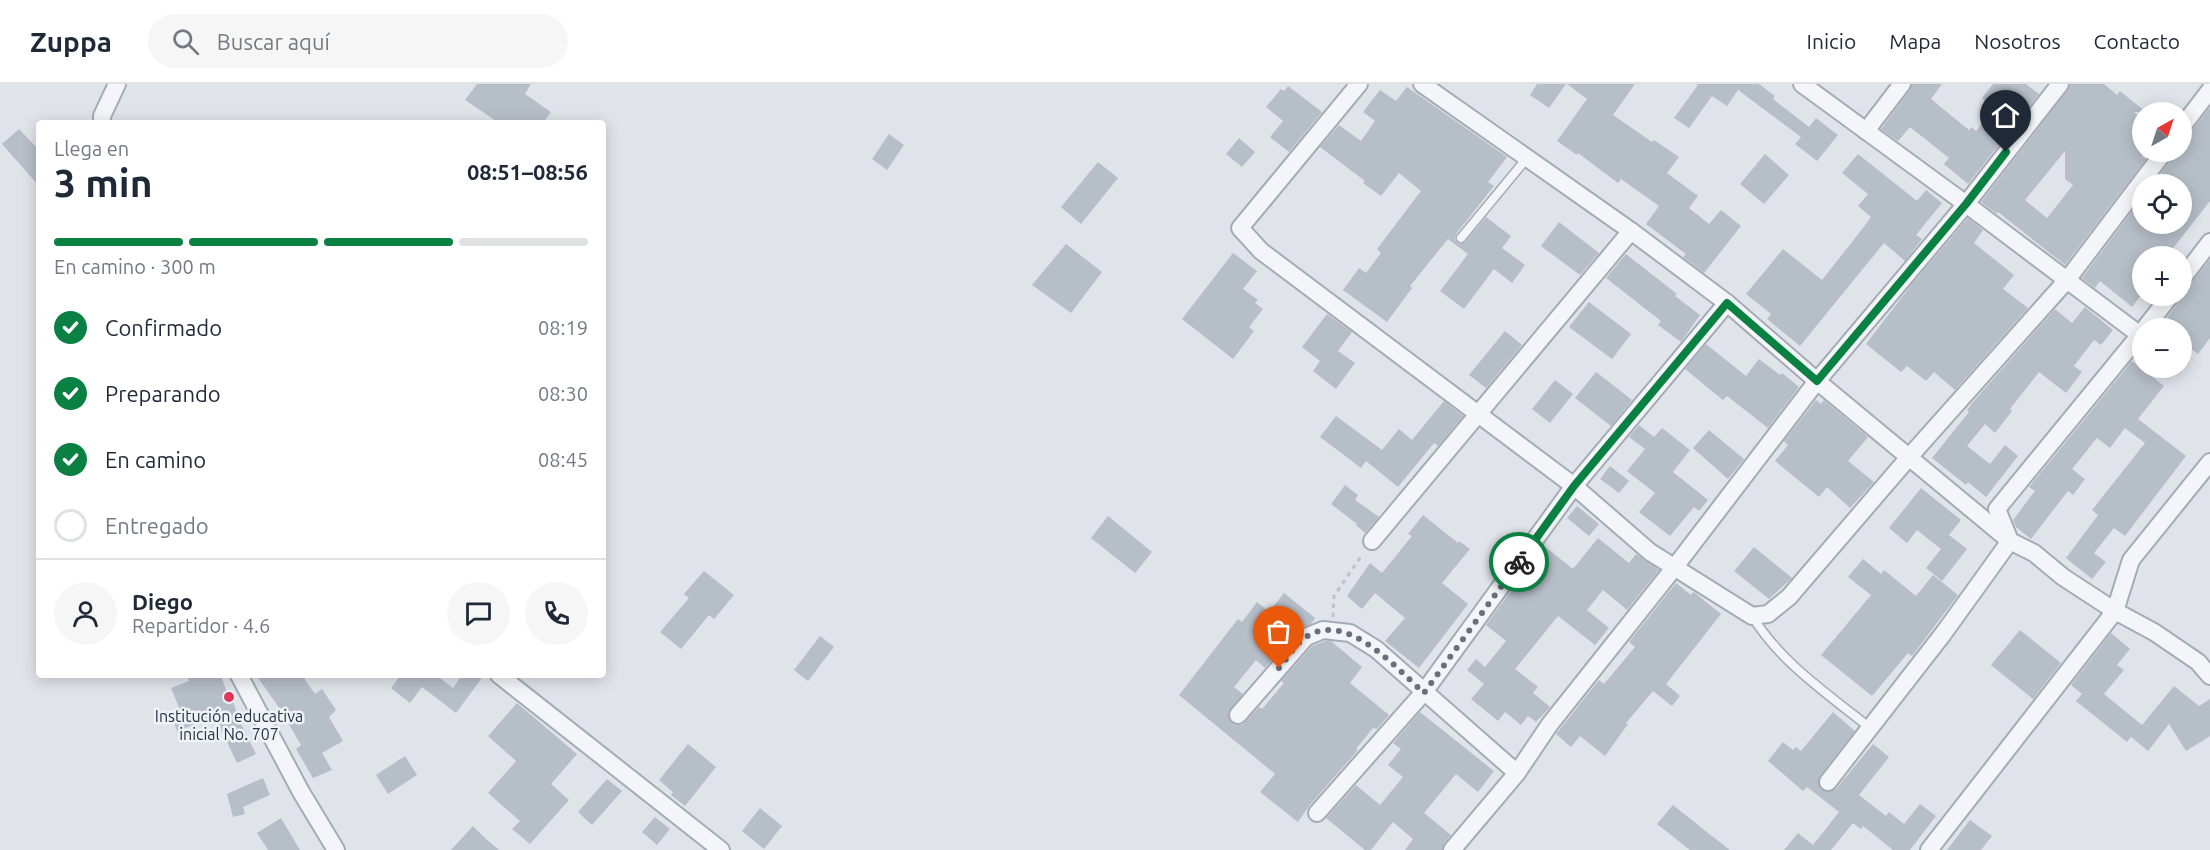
<!DOCTYPE html>
<html lang="es">
<meta charset="utf-8">
<style>
body{margin:0;font-family:Ubuntu,sans-serif;background:#f6f6f7;color:#1f2937;height:100vh;display:flex;flex-direction:column;font-size:22px;white-space:nowrap}
*{box-sizing:border-box;margin:0}
p{font-size:20px;color:#747a83}
.icon{flex:none;width:33px;height:33px;fill:none;stroke:currentColor;stroke-width:2;stroke-linecap:round;stroke-linejoin:round}
.map{position:relative;flex:1;overflow:hidden}
.sheet{position:absolute;left:36px;top:36px;width:570px;height:558px;display:flex;flex-direction:column;background:#fff;border-radius:6px;box-shadow:0 3px 15px #0003}
.sheet>*{flex:none}
.needle{width:39px;rotate:39deg}
.buttons{position:absolute;left:2132px;top:18px;display:grid;gap:12px}
.buttons a{display:grid;place-items:center;width:60px;height:60px;border-radius:50%;background:#fff;box-shadow:0 3px 15px #0003;font-size:30px}
.pin{position:absolute;display:grid;place-items:center;width:51px;height:51px;color:#fff;margin:-62px -26px;border-radius:50% 50% 50% 0;rotate:-45deg;box-shadow:0 0 6px #0007}
.pin .icon{rotate:45deg}
.courier{position:absolute;display:grid;place-items:center;width:60px;height:60px;margin:-30px;border:4px solid #0b8043;border-radius:50%;background:#fff;color:#222;box-shadow:0 2px 8px #0007}
.headline em{font-style:normal;font-weight:700}
.headline div{display:flex;flex-direction:column-reverse}
.headline{display:flex;align-items:center;justify-content:space-between;height:102px;padding:0 18px}
h1{font-size:39px;font-weight:700;line-height:45px}
.bar{display:grid;grid-template-columns:repeat(4,1fr);gap:9px 6px;align-content:center;height:72px;padding:0 18px}
.bar i{height:8px;border-radius:4px;background:#e0e1e3}
.bar .on{background:#0b8043}
.bar p{grid-column:span 4}
.line{display:flex;align-items:center;gap:15px;padding:0 18px;border-top:2px solid #e0e1e3}
.line div{flex:1}
.round{display:grid;place-items:center;flex:none;width:63px;height:63px;border-radius:32px;background:#f6f6f7}
ol{padding:0 18px;list-style:none}
li{display:flex;align-items:center;gap:18px;height:66px}
li p{margin-inline-start:auto}
li .icon{padding:6px;border-radius:50%;background:#0b8043;color:#fff;stroke-width:4}
li:last-child{color:#747a83}
li i{width:33px;height:33px;border:3px solid #e0e1e3;border-radius:50%}
header{display:flex;align-items:center;gap:36px;box-sizing:border-box;height:84px;padding:0 30px;background:#fff;border-bottom:2px solid #e0e1e3}
header strong{font-size:28px}
nav{display:flex;gap:33px;margin-inline-start:auto;font-size:21px}
.search{width:420px;height:54px;background:#f6f6f7;display:flex;align-items:center;gap:15px;box-sizing:border-box;padding:0 21px;border-radius:33px;color:#747a83;font-size:22px}
.map>svg:first-child{display:block}
</style>
<header>
<strong>Zuppa</strong>
<div class="search"><svg class="icon" aria-label="search" viewBox="0 0 24 24"><circle cx="10" cy="10" r="6"/><path d="M15 15l6 6"/></svg>Buscar aquí</div>
<nav><a>Inicio</a><a>Mapa</a><a>Nosotros</a><a>Contacto</a></nav>
</header>
<div class="map">
<svg width="2210" height="766" viewBox="0 0 2210 766">
<rect width="100%" height="100%" fill="#e0e4ea"/>
<g fill="#b6bec8" fill-rule="evenodd">
<polygon points="477,0 531,0 525,10 551,28 543,39 499,39 465,16"/>
<polygon points="1537,0 1566,0 1549,24 1530,11"/>
<polygon points="1567,0 1635,0 1613,31 1652,58 1654,56 1679,73 1667,89 1698,112 1689,124 1709,140 1721,126 1741,142 1704,189 1683,173 1686,170 1646,140 1659,122 1621,95 1618,99 1578,69 1577,71 1557,57 1587,15"/>
<polygon points="1696,0 1759,0 1775,12 1773,15 1809,43 1816,34 1838,51 1817,77 1795,60 1801,53 1738,6 1727,22 1712,12 1689,44 1674,34 1698,1"/>
<polygon points="1912,0 1942,0 1931,15 1969,46 1972,43 1976,47 1994,24 1982,14 1993,0 2026,0 2039,10 1968,100 1944,80 1949,74 1910,43 1898,57 1881,45 1910,6"/>
<path d="M2070 0H2104L2117 11 2120 7 2146 28H2134L2142 35V72L2146 75 2065 181 1998 128 1997 130 1981 118 2068 6ZM2065 67V95L2073 101 2047 134 2025 116Z"/>
<polygon points="1288,2 1322,28 1289,68 1270,53 1283,37 1266,23 1281,5 1284,7"/>
<polygon points="1407,3 1507,73 1488,98 1494,102 1456,150 1455,156 1459,160 1465,158 1486,133 1511,152 1502,164 1525,181 1512,199 1494,185 1464,225 1440,207 1468,170 1448,155 1410,202 1412,204 1387,238 1343,206 1359,184 1366,189 1381,169 1377,165 1421,107 1399,89 1381,112 1363,99 1365,97 1320,63 1339,41 1361,57 1375,37 1363,28 1380,6 1396,17"/>
<polygon points="2210,23 2210,117 2167,172 2142,172 2142,210 2132,223 2100,197 2095,204 2082,194 2142,114 2142,140 2181,140 2181,100 2153,100 2172,74 2174,68 2181,68 2181,54 2189,50"/>
<polygon points="19,45 39,66 39,102 2,60"/>
<polygon points="889,50 904,61 887,86 872,75"/>
<polygon points="1239,54 1255,68 1242,83 1226,70"/>
<polygon points="1765,70 1789,91 1764,120 1740,100"/>
<polygon points="1858,70 1917,117 1926,106 1942,119 1916,151 1922,155 1905,177 1884,159 1800,262 1767,235 1771,230 1746,210 1783,165 1822,196 1863,144 1871,133 1858,122 1868,110 1842,89"/>
<polygon points="1098,78 1118,94 1081,140 1061,123"/>
<polygon points="1968,134 1983,146 1974,159 2014,191 2003,205 2028,224 1955,306 1934,288 1926,297 1907,282 1901,288 1866,260 1912,200"/>
<polygon points="1559,138 1599,169 1580,191 1541,162"/>
<polygon points="1066,160 1102,188 1071,229 1032,201"/>
<polygon points="1233,169 1257,187 1243,205 1258,216 1255,219 1263,225 1249,243 1254,247 1233,275 1182,235"/>
<polygon points="1626,170 1677,210 1675,212 1700,231 1681,258 1658,241 1661,237 1606,194"/>
<polygon points="2210,175 2210,254 2198,270 2181,257 2181,244 2166,244 2161,241 2179,218 2181,206 2189,202"/>
<polygon points="1589,218 1631,250 1612,275 1569,243"/>
<polygon points="2085,223 2113,246 2101,261 2094,256 2074,282 2082,288 2066,309 2039,288 2010,325 2012,327 1995,349 1985,340 1967,362 1990,380 2005,361 2018,372 1986,413 1968,398 1966,401 1932,374 1969,328 1967,326 1972,319 2055,225 2072,239"/>
<polygon points="1327,230 1352,248 1338,267 1355,279 1336,305 1313,287 1320,277 1302,263"/>
<polygon points="1505,247 1522,261 1486,304 1469,291"/>
<polygon points="1706,260 1746,292 1759,275 1780,291 1782,289 1799,303 1768,344 1727,312 1723,316 1685,285"/>
<polygon points="2132,277 2164,302 2138,335 2186,372 2125,452 2114,444 2094,469 2106,478 2092,495 2066,474 2098,431 2092,426 2145,359 2125,344 2110,364 2097,354 2072,385 2085,395 2073,411 2068,407 2031,455 2016,443 2013,436 2035,407 2029,403"/>
<polygon points="1596,288 1632,316 1611,342 1575,314"/>
<polygon points="1555,296 1573,310 1550,339 1532,325"/>
<polygon points="1816,316 1821,320 1824,316 1868,353 1848,377 1874,398 1850,424 1827,403 1819,413 1775,377 1788,361 1784,357"/>
<polygon points="1444,317 1463,332 1438,362 1434,359 1398,403 1366,377 1361,384 1320,353 1336,332 1382,366 1399,345 1412,356"/>
<polygon points="1639,341 1654,353 1662,344 1690,366 1673,388 1708,416 1699,427 1694,423 1670,452 1639,428 1655,409 1627,387 1645,365 1629,353"/>
<polygon points="1709,346 1744,375 1728,395 1693,364"/>
<polygon points="1610,382 1629,397 1619,409 1600,395"/>
<polygon points="1345,401 1358,411 1355,416 1379,433 1365,449 1356,441 1357,440 1331,420"/>
<polygon points="1921,404 1961,436 1949,451 1967,465 1942,497 1926,484 1941,465 1917,446 1907,459 1889,444"/>
<polygon points="1577,422 1599,440 1589,452 1567,434"/>
<polygon points="1423,431 1458,459 1459,457 1470,465 1442,499 1468,520 1419,584 1385,557 1405,534 1375,509 1362,525 1347,512 1370,479 1382,489 1412,452 1408,450"/>
<polygon points="1108,432 1152,468 1135,489 1091,454"/>
<polygon points="1598,454 1629,479 1636,470 1659,486 1627,526 1603,506 1587,526 1609,544 1595,561 1558,532 1515,585 1538,603 1533,609 1550,623 1536,638 1528,632 1521,641 1505,628 1498,637 1471,615 1484,600 1467,586 1476,575 1485,583 1506,557 1486,541 1544,462 1573,485"/>
<polygon points="1754,463 1792,494 1769,515 1734,487"/>
<polygon points="1863,475 1881,490 1884,486 1916,512 1933,491 1958,511 1912,572 1908,569 1872,612 1821,571 1871,511 1848,493"/>
<polygon points="704,487 734,511 714,535 709,531 681,565 660,548 689,514 684,510"/>
<polygon points="1676,499 1691,511 1693,508 1695,509 1721,530 1666,600 1680,612 1672,622 1653,607 1626,639 1628,640 1605,672 1580,652 1571,663 1556,650 1599,596 1604,600 1635,563 1629,558"/>
<polygon points="1284,509 1315,534 1311,540 1298,546 1265,584 1256,576 1234,603 1243,610 1228,628 1231,638 1237,641 1242,641 1259,623 1262,625 1284,599 1281,597 1312,562 1325,557 1331,557 1362,583 1350,599 1389,631 1377,645 1373,644 1356,665 1358,666 1309,722 1298,738 1260,708 1275,690 1179,611 1238,535 1242,538 1257,518 1269,528"/>
<polygon points="2020,546 2061,579 2033,615 1991,581"/>
<polygon points="2111,549 2130,565 2117,581 2124,586 2104,610 2142,641 2174,602 2199,622 2210,615 2210,652 2186,667 2169,640 2148,667 2131,653 2127,658 2076,617 2082,610 2071,601"/>
<polygon points="820,552 834,563 808,597 794,586"/>
<polygon points="187,591 221,591 227,609 230,608 240,638 256,670 237,679 215,633 177,647 171,629 180,626 171,604 189,597"/>
<polygon points="256,591 305,591 305,596 315,610 322,605 336,626 329,633 343,657 322,669 332,686 313,694 296,665 301,661 280,625"/>
<polygon points="401,591 436,591 453,604 462,591 484,591 456,629 422,603 410,619 391,604"/>
<polygon points="517,619 577,670 551,700 569,716 530,760 512,745 520,737 488,709 516,677 488,652"/>
<polygon points="1420,628 1494,687 1478,708 1456,690 1424,729 1451,751 1444,760 1442,766 1405,766 1413,755 1393,738 1371,766 1365,766 1326,734 1356,701 1380,721 1403,693 1388,681 1401,665 1393,659"/>
<polygon points="1833,628 1855,647 1820,692 1819,702 1827,708 1836,705 1873,660 1889,673 1859,711 1886,732 1889,728 1904,740 1920,720 1936,732 1910,766 1893,766 1863,742 1861,745 1853,739 1831,766 1784,766 1798,749 1813,761 1839,728 1807,703 1803,707 1768,677 1783,658 1793,666 1796,663 1801,667"/>
<polygon points="688,660 716,683 685,722 671,711 673,708 659,696"/>
<polygon points="405,672 417,691 388,710 376,691"/>
<polygon points="263,694 270,711 243,723 245,730 233,733 227,710"/>
<polygon points="607,695 622,707 592,741 578,728"/>
<polygon points="1673,721 1708,749 1730,766 1690,766 1657,740"/>
<polygon points="760,724 782,742 764,765 742,747"/>
<polygon points="655,733 670,745 657,761 642,748"/>
<polygon points="281,734 300,766 268,766 257,749"/>
<polygon points="1970,736 1992,752 1981,766 1947,766"/>
<polygon points="473,742 486,755 499,766 451,766"/>
</g>
<g fill="none" stroke-linecap="round" stroke-linejoin="round">
<g stroke="#a5abb5" stroke-width="11">
<g id="service">
<polyline points="1461,154 1527,74"/>
<path d="M1752 532C1781 579 1828 610 1870 644"/>
</g>
</g>
<g stroke="#a5abb5" stroke-width="20">
<g id="minor">
<polyline points="1359,0 1240,144 1261,167 1574,402 1650,468 1752,532 1768,530 1789,513 1910,372 2067,196 2164,68"/>
<polyline points="1422,0 1631,147 1727,219 1817,297 2010,457 2034,469 2063,493 2115,527 2154,548 2198,578 2210,592"/>
<polyline points="1802,0 1966,120 2140,251"/>
<polyline points="102,39 102,32 117,0"/>
<polyline points="2181,44 2210,6"/>
<polyline points="1866,47 1902,0"/>
<polyline points="2181,196 2210,158"/>
<polyline points="2145,244 2170,212"/>
<polyline points="1372,457 1631,147"/>
<polyline points="239,591 301,708 336,766"/>
<polyline points="499,591 721,766"/>
<polyline points="1238,631 1306,553 1323,546 1350,549 1376,565 1517,689"/>
<polyline points="1828,698 1943,550 2010,457 1997,425 2142,248"/>
<polyline points="1317,729 1424,608 1574,402 1727,219"/>
<polyline points="1452,766 1517,689 1550,640 1674,484 1817,297 1966,120 2060,0"/>
<polyline points="1929,766 2115,527 2131,476 2210,378"/>
</g>
</g>
<polyline stroke="#bec2c9" stroke-width="3" stroke-dasharray="4.5 4.5" stroke-linecap="butt" points="1333,533 1334,512 1362,471"/>
<use href="#service" stroke="#f3f5f8" stroke-width="8"/>
<use href="#minor" stroke="#f3f5f8" stroke-width="16"/>
</g>
<g fill="none" stroke-linecap="round" stroke-linejoin="round">
<path stroke="#68707d" stroke-width="6" stroke-dasharray="0 10.8" d="M1279 584C1287 575 1296 559 1306 553 1347 526 1396 584 1424 609L1519 478"/>
<polyline stroke="#0b8043" stroke-width="8" points="1519,478 1574,402 1727,219 1817,297 1966,120 2006,68"/>
</g>
<circle fill="#dc3859" stroke="#eff3f7" stroke-width="2" cx="229" cy="613" r="6"/>
<g text-anchor="middle" stroke-width="5" stroke-linejoin="round" paint-order="stroke">
<g font-size="16" fill="#273243" stroke="#eff3f7">
<text x="229" y="638">Institución educativa<tspan x="229" dy="18">inicial No. 707</tspan></text>
</g>
</g>
</svg>
<div class="buttons">
<a><svg class="needle" viewBox="-14 -14 28 28"><path d="M0-13l5 13h-10z" fill="#e53935"/><path d="M0 13l5-13h-10z" fill="#747a83"/></svg></a>
<a><svg class="icon" aria-label="locate" viewBox="0 0 24 24"><circle cx="12" cy="12" r="6"/><path d="M12 2v4M12 18v4M2 12h4M18 12h4"/></svg></a>
<a>+</a>
<a>−</a>
</div>
<div class="pin" style="left:1279px;top:584px;background:#ea580c"><svg class="icon" aria-label="bag" viewBox="0 0 24 24"><path d="M5 8h14l-1 12H6zM9 8a3 3 0 0 1 6 0"/></svg></div>
<div class="pin" style="left:2006px;top:68px;background:#1f2937"><svg class="icon" aria-label="home" viewBox="0 0 24 24"><path d="M3 11l9-7 9 7M6 9v11h12V9"/></svg></div>
<div class="courier" style="left:1519px;top:478px"><svg class="icon" aria-label="bike" viewBox="0 0 24 24"><circle cx="6" cy="16" r="4"/><circle cx="18" cy="16" r="4"/><path d="M6 16l4-8h5l3 8M10 8l3 8H6M13 5h3"/></svg></div>
<section class="sheet">
<div class="headline"><div><h1>3 min</h1><p>Llega en</p></div><em>08:51–08:56</em></div>
<div class="bar"><i class="on"></i><i class="on"></i><i class="on"></i><i></i><p>En camino · 300 m</p></div>
<ol>
<li><svg class="icon" aria-label="check" viewBox="0 0 24 24"><path d="M5 12l5 5 9-10"/></svg>Confirmado<p>08:19</p></li>
<li><svg class="icon" aria-label="check" viewBox="0 0 24 24"><path d="M5 12l5 5 9-10"/></svg>Preparando<p>08:30</p></li>
<li><svg class="icon" aria-label="check" viewBox="0 0 24 24"><path d="M5 12l5 5 9-10"/></svg>En camino<p>08:45</p></li>
<li><i></i>Entregado</li>
</ol>
<div class="line" style="height:108px"><a class="round"><svg class="icon" aria-label="person" viewBox="0 0 24 24"><circle cx="12" cy="8" r="4"/><path d="M4 21q1-7 8-7t8 7"/></svg></a><div><b>Diego</b><p>Repartidor · 4.6</p></div><a class="round"><svg class="icon" aria-label="chat" viewBox="0 0 24 24"><path d="M4 5h16v11H9l-5 4z"/></svg></a><a class="round"><svg class="icon" aria-label="phone" viewBox="0 0 24 24"><path d="M5 4h4l2 5-3 2q2 4 5 5l2-3 5 2v4C11 20 4 13 5 4z"/></svg></a></div>
</section>
</div>
